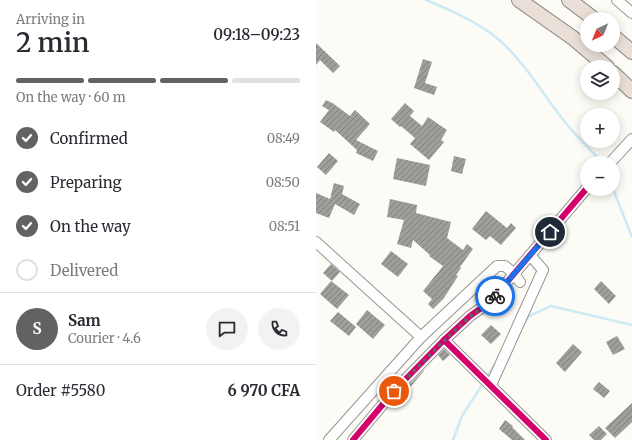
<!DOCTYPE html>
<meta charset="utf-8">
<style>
body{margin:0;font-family:Merriweather,serif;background:#f2f2f3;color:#2b2b33;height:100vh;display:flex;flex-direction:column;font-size:15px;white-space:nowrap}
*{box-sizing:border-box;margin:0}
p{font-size:13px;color:#7c7c81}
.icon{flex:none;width:22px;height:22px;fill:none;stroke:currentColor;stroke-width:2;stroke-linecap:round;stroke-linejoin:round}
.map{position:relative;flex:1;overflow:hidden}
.panel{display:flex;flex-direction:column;background:#fff;width:316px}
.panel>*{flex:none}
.needle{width:26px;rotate:223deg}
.buttons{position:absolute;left:264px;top:12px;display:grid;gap:8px}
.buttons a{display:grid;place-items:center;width:40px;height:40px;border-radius:50%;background:#fff;box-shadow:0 2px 10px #0003;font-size:20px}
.pin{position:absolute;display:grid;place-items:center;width:34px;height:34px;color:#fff;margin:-17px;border:2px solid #fff;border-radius:50%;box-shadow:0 1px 4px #0007}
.courier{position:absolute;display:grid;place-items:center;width:40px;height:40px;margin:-20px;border:3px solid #1a73e8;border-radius:50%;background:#fff;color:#222;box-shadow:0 1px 5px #0007}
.summary em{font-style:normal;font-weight:600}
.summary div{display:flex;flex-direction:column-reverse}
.summary{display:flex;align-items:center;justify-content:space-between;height:68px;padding:0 16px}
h1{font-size:26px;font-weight:600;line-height:30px}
.bar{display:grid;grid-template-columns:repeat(4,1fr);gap:6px 4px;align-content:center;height:48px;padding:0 16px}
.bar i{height:5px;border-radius:3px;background:#e1e1e2}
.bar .active{background:#636260}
.bar p{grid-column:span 4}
.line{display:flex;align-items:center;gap:10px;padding:0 16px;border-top:1px solid #e1e1e2}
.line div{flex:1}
.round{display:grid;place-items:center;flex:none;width:42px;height:42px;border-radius:21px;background:#f2f2f3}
ol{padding:0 16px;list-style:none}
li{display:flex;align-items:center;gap:12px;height:44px}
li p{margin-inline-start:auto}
li .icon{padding:4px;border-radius:50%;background:#636260;color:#fff;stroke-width:4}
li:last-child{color:#7c7c81}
li i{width:22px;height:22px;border:2px solid #e1e1e2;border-radius:50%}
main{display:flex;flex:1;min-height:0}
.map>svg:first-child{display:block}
</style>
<main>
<section class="panel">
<div class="summary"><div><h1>2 min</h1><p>Arriving in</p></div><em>09:18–09:23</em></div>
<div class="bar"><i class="active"></i><i class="active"></i><i class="active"></i><i></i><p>On the way · 60 m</p></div>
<ol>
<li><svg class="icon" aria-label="check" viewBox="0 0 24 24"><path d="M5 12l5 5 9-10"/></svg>Confirmed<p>08:49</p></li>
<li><svg class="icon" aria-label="check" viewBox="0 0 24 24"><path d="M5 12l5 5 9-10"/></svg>Preparing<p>08:50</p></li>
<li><svg class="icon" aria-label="check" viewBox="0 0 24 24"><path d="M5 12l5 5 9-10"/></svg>On the way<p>08:51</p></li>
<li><i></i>Delivered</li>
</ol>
<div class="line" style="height:72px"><b class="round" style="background:#636260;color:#fff">S</b><div><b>Sam</b><p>Courier · 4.6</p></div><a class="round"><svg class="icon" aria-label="chat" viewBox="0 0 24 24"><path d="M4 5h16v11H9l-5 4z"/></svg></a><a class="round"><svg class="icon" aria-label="phone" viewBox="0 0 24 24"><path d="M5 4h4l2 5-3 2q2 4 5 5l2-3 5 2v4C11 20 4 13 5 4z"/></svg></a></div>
<div class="line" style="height:52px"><div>Order #5580</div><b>6 970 CFA</b></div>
</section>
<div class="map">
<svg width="316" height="440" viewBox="0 0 316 440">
<defs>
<pattern id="building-hatch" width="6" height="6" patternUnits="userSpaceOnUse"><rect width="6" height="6" fill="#a09e9b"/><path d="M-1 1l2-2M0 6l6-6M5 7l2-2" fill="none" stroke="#817f7d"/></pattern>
</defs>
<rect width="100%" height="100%" fill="#fcfbf6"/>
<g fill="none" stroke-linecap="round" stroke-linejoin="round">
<g stroke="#cdeaf5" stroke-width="2.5">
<path d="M110 0C135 10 162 22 182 39 209 62 227 95 249 122 259 135 271 146 282 158L284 163"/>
<polyline points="297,189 316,237"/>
<polyline points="209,322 213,316 235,306 316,325"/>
<polyline points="170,378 179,364"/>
<polyline points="137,440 146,416 168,382"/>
</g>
</g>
<g fill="url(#building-hatch)">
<polygon points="0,43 24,66 17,73 4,60 0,65"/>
<polygon points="107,59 116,62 109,83 121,87 118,95 98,88"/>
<polygon points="10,100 18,104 34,116 39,110 54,124 40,140 62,151 57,161 40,153 41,150 19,130 18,132 4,122 13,110 6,106"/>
<polygon points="89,103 98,111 94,116 106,126 112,117 131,130 125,140 128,142 113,160 94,144 99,138 85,126 84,127 75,119"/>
<polygon points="13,153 22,161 10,175 1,167"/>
<polygon points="138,156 150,159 146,174 135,171"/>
<polygon points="81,158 114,165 110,186 77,179"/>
<polygon points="18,183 28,186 26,194 44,204 38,215 19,204 13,218 0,213 0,193 14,199"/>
<polygon points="74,199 101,205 100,213 135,222 131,238 147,250 151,244 157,249 144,267 145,268 140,275 142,276 128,298 117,309 112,304 116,299 107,291 127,266 113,256 114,255 97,240 95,248 81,244 88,220 71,217"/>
<polygon points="170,211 191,228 195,223 200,228 185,245 174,236 170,240 156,229"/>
<polygon points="75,251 92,264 82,277 65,264"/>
<polygon points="15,264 24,272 16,281 7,273"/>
<polygon points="15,281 33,295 21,309 4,294"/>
<polygon points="285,281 300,296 293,304 278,289"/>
<polygon points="51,310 69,325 57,339 40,324"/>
<polygon points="22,312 40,327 33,336 14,321"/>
<polygon points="175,325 185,334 175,344 165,335"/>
<polygon points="301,336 309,349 297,355 290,342"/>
<polygon points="257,344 266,352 249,372 240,363"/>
<polygon points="128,349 134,355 127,361 122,355"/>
<polygon points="108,370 108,371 94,387 92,386"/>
<polygon points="283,382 294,391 288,398 277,389"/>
<polygon points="316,403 316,422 299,438 289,428"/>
<polygon points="189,420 197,426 196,427 209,440 196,440 183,429"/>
<polygon points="283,426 291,434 285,440 278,440 273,435"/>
</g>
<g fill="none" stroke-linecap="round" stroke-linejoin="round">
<g stroke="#969694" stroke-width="12">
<g id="minor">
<polyline points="301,0 316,13"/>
<polyline points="294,163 316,139"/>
<polyline points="0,242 105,337 13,440"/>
<polyline points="105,337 181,266 189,266 198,274 204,282"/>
<polyline points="128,340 230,440"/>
<polyline points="175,385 227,270 214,255"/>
<polyline points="37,440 78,391 128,340 154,316 175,301 271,188"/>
</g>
</g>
<g stroke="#848381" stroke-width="16">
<g id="highway">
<polyline points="203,0 257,38 291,67"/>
<polyline points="253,0 278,19"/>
<polyline points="297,36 316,52"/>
<polyline points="297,73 316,91"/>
</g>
</g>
<use href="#minor" stroke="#fffefe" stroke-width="10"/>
<use href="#highway" stroke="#eadfd7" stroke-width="14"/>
<g stroke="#fff" stroke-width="8">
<g id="cycleway">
<polyline points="128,340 230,440"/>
<polyline points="37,440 78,391 128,340 154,316 175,301 271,188"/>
</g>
</g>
<use href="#cycleway" stroke="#d6006c" stroke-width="6"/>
</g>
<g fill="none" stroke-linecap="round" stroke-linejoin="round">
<path stroke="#636260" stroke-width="4" stroke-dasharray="0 7.2" d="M78 391C102 367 125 343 150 320 159 311 171 306 179 296"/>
<polyline stroke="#1a73e8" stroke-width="5" points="179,296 234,232"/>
</g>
</svg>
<div class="buttons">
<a><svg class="needle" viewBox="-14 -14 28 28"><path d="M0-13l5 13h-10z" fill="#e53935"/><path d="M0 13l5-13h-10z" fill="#7c7c81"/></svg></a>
<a><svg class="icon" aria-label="layers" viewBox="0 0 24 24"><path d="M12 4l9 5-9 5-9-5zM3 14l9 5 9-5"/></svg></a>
<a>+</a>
<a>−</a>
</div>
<div class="pin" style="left:78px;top:391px;background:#ea580c"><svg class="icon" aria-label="bag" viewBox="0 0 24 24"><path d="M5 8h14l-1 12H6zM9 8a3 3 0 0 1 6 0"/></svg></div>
<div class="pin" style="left:234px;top:232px;background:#1f2937"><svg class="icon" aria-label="home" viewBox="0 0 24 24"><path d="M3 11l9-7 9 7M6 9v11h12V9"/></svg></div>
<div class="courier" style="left:179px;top:296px"><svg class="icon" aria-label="bike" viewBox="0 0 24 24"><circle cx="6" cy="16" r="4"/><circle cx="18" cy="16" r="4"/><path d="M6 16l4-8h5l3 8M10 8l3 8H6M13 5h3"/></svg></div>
</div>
</main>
